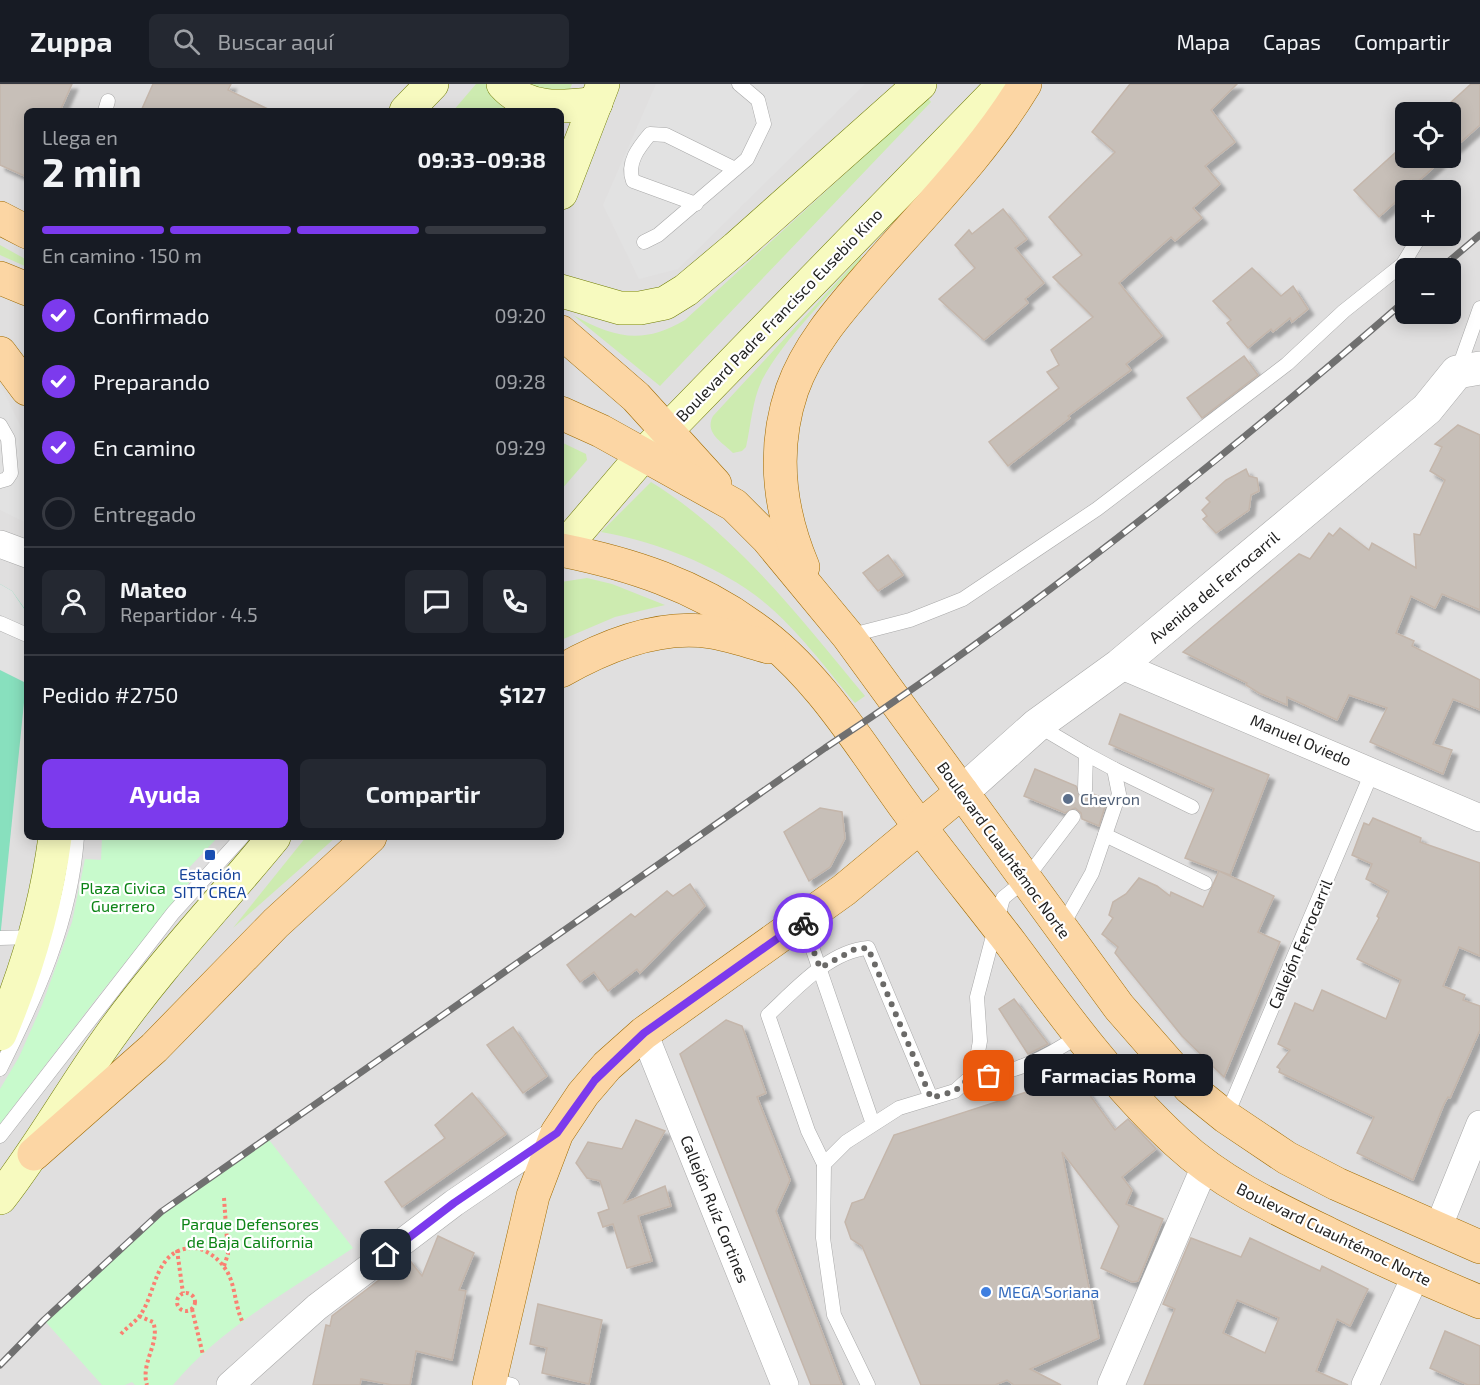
<!DOCTYPE html>
<html lang="es">
<meta charset="utf-8">
<style>
body{margin:0;font-family:"Exo 2",sans-serif;background:#242831;color:#f1f3f6;height:100vh;display:flex;flex-direction:column;font-size:22px;white-space:nowrap}
*{box-sizing:border-box;margin:0}
p{font-size:20px;color:#9ea1a6}
.icon{flex:none;width:33px;height:33px;fill:none;stroke:currentColor;stroke-width:2;stroke-linecap:round;stroke-linejoin:round}
.map{position:relative;flex:1;overflow:hidden}
.side{position:absolute;left:24px;top:24px;width:540px;height:732px;display:flex;flex-direction:column;background:#171b24;border-radius:9px;box-shadow:0 3px 15px #0003}
.side>*{flex:none}
.controls{position:absolute;left:1395px;top:18px;display:grid;gap:12px}
.controls a{display:grid;place-items:center;width:66px;height:66px;border-radius:9px;background:#171b24;box-shadow:0 3px 15px #0003;font-size:30px}
.pin{position:absolute;display:grid;place-items:center;width:51px;height:51px;color:#fff;margin:-26px;border-radius:12px;box-shadow:0 3px 9px #0006}
.courier{position:absolute;display:grid;place-items:center;width:60px;height:60px;margin:-30px;border:4px solid #7c3aed;border-radius:50%;background:#fff;color:#222;box-shadow:0 2px 8px #0007}
.bubble{position:absolute;height:42px;border-radius:9px;background:#171b24;box-shadow:0 3px 15px #0003;font-size:20px;font-weight:700;line-height:42px;text-align:center}
.headline em{font-style:normal;font-weight:700}
.headline div{display:flex;flex-direction:column-reverse}
.headline{display:flex;align-items:center;justify-content:space-between;height:102px;padding:0 18px}
h1{font-size:39px;font-weight:700;line-height:45px}
.bar{display:grid;grid-template-columns:repeat(4,1fr);gap:9px 6px;align-content:center;height:72px;padding:0 18px}
.bar i{height:8px;border-radius:4px;background:#363941}
.bar .on{background:#7c3aed}
.bar p{grid-column:span 4}
.line{display:flex;align-items:center;gap:15px;padding:0 18px;border-top:2px solid #363941}
.line div{flex:1}
.round{display:grid;place-items:center;flex:none;width:63px;height:63px;border-radius:9px;background:#242831}
ol{padding:0 18px;list-style:none}
li{display:flex;align-items:center;gap:18px;height:66px}
li p{margin-inline-start:auto}
li .icon{padding:6px;border-radius:50%;background:#7c3aed;color:#fff;stroke-width:4}
li:last-child{color:#9ea1a6}
li i{width:33px;height:33px;border:3px solid #363941;border-radius:50%}
.cta{display:flex;gap:12px;margin-top:auto;padding:12px 18px}
.cta a{flex:1;height:69px;border-radius:9px;background:#7c3aed;color:#fff;font-size:24px;font-weight:700;line-height:69px;text-align:center}
.cta a+a{background:#242831;color:#f1f3f6}
header{display:flex;align-items:center;gap:36px;box-sizing:border-box;height:84px;padding:0 30px;background:#171b24;border-bottom:2px solid #363941}
header strong{font-size:28px}
nav{display:flex;gap:33px;margin-inline-start:auto;font-size:21px}
.search{width:420px;height:54px;background:#242831;display:flex;align-items:center;gap:15px;box-sizing:border-box;padding:0 21px;border-radius:9px;color:#9ea1a6;font-size:22px}
.map>svg:first-child{display:block}
</style>
<header>
<strong>Zuppa</strong>
<div class="search"><svg class="icon" aria-label="search" viewBox="0 0 24 24"><circle cx="10" cy="10" r="6"/><path d="M15 15l6 6"/></svg>Buscar aquí</div>
<nav><a>Mapa</a><a>Capas</a><a>Compartir</a></nav>
</header>
<div class="map">
<svg width="1480" height="1301" viewBox="0 0 1480 1301">
<defs>
<filter id="shadow"><feDropShadow dx="5.5" dy="5.5" stdDeviation="1.5" flood-color="#0004"/></filter>
</defs>
<rect width="100%" height="100%" fill="#f2efe9"/>
<path fill="#e0dfdf" fill-rule="evenodd" d="M0 0H1480V1301H0ZM27 27H561V753H27ZM1406 28H1450V74H1406ZM1406 106H1450V152H1406ZM1406 184H1450V230H1406Z"/>
<g fill="#cdebb0">
<polygon points="476,0 572,0 561,27 453,27"/>
<path d="M928 14 931 18 660 302 573 231C614 254 643 261 685 236Z"/>
<polygon points="0,161 27,176 27,183 0,171"/>
<path d="M861 172 862 175C829 212 785 253 762 296 752 317 751 341 746 363L742 367 733 369C722 358 704 349 713 332Z"/>
<polygon points="561,358 586,370 587,376 561,406"/>
<path d="M651 398C737 451 801 535 865 612L855 619C822 580 789 533 745 504 703 476 651 457 601 448Z"/>
<polygon points="587,494 612,500 665,521 615,533 561,556 561,498"/>
<polygon points="306,753 336,753 233,844"/>
</g>
<g fill="#c8facc">
<polygon points="102,753 218,753 185,788 192,795 100,910 0,1040 0,1005 19,973 42,921 72,838 85,775 101,776"/>
<path d="M266 1052 353 1164C292 1205 220 1244 173 1301H135L132 1298 125 1301H102L44 1236 161 1128Z"/>
</g>
<polygon fill="#88e0be" points="0,500 12,507 27,528 26,599 0,855"/>
<g fill="#e2e2e2">
<polygon points="656,0 865,0 678,185 639,195 603,121"/>
<polygon points="0,300 27,355 27,439 0,426"/>
<polygon points="0,500 12,507 27,529 26,599 0,586"/>
</g>
<g fill="#c7bfb8" stroke="#c4b6ab" stroke-width="1.5" fill-rule="evenodd" filter="url(#shadow)">
<polygon points="0,0 72,0 60,27 27,27 27,93 0,81"/>
<polygon points="153,0 231,0 228,6 272,27 141,27"/>
<polygon points="1130,0 1237,0 1211,26 1235,58 1205,82 1220,100 1193,124 1202,134 1175,157 1171,153 1119,199 1162,252 1126,280 1131,286 1068,332 1070,334 1008,382 989,358 1059,304 1047,288 1059,281 1051,266 1093,233 1053,193 1082,171 1049,133 1115,68 1092,48"/>
<polygon points="1471,0 1480,0 1480,41 1450,68 1450,19"/>
<polygon points="1406,59 1406,74 1444,74 1379,133 1354,106"/>
<polygon points="1003,125 1027,155 1015,164 1044,199 1025,215 1028,219 984,256 939,215 975,184 955,161 969,146 972,150"/>
<polygon points="1252,184 1281,212 1293,202 1308,225 1292,238 1290,234 1273,248 1271,245 1248,264 1227,239 1231,236 1213,217"/>
<polygon points="1244,272 1258,291 1202,334 1187,314"/>
<polygon points="1458,341 1480,351 1480,526 1442,510 1435,524 1411,512 1396,549 1414,557 1412,562 1480,596 1480,626 1453,615 1433,660 1452,666 1443,690 1370,658 1387,624 1349,611 1337,636 1287,613 1287,621 1259,609 1246,601 1247,599 1183,568 1299,470 1310,475 1329,449 1333,452 1340,444 1369,466 1372,459 1416,484 1414,450 1420,451 1445,396 1430,387 1442,363 1435,360"/>
<polygon points="1246,385 1249,392 1257,394 1259,407 1251,411 1249,426 1216,449 1203,435 1207,432 1202,426 1210,418 1206,414 1226,396"/>
<polygon points="888,471 903,491 878,507 863,489"/>
<polygon points="1120,630 1269,691 1230,791 1219,787 1274,812 1258,848 1280,858 1224,993 1182,952 1115,869 1118,863 1102,850 1113,834 1109,831 1113,818 1126,810 1139,794 1157,802 1170,812 1171,808 1203,823 1219,787 1185,774 1214,705 1109,660"/>
<polygon points="1035,685 1076,702 1081,714 1089,714 1093,710 1107,716 1099,742 1082,735 1081,729 1075,724 1065,729 1024,712"/>
<polygon points="820,724 842,728 845,754 830,783 809,797 784,748"/>
<polygon points="1373,734 1421,754 1420,758 1480,779 1480,872 1459,863 1443,902 1465,911 1463,916 1480,922 1480,946 1450,1014 1448,1013 1444,1020 1413,1096 1357,1069 1374,1033 1279,988 1280,985 1277,983 1290,966 1278,960 1295,919 1313,927 1322,906 1386,935 1401,896 1357,875 1379,834 1377,832 1389,807 1366,795 1372,780 1352,771 1364,739 1369,741"/>
<polygon points="690,800 705,822 640,889 637,885 608,907 594,888 580,898 567,881 631,830 635,833 667,807 673,812"/>
<polygon points="1014,915 1048,960 1028,970 999,925"/>
<polygon points="726,936 742,942 766,1009 757,1013 790,1096 776,1127 842,1301 811,1301 680,970"/>
<polygon points="513,943 547,992 523,1009 487,961"/>
<polygon points="1076,992 1115,1046 1128,1035 1156,1065 1122,1093 1132,1106 1126,1120 1163,1135 1138,1197 1132,1198 1101,1184 1119,1142 1062,1068 1099,1254 1030,1285 1061,1301 1014,1301 1007,1296 995,1301 921,1301 862,1162 851,1155 845,1138 852,1119 864,1115 894,1051"/>
<polygon points="472,1009 506,1050 402,1123 385,1098 445,1054 435,1041"/>
<polygon points="636,1036 665,1047 624,1119 665,1102 671,1122 638,1132 652,1177 627,1184 613,1140 603,1143 598,1129 609,1125 600,1097 587,1094 576,1079 588,1058 622,1065"/>
<polygon points="438,1152 474,1169 459,1206 466,1207 452,1276 416,1267 410,1301 392,1301 361,1295 360,1301 313,1301 326,1241 330,1242 332,1232 408,1174 422,1192"/>
<path d="M1191 1154 1241 1173 1250 1154 1320 1187 1322 1182 1368 1205 1350 1242 1337 1235 1316 1287 1348 1301H1144L1175 1225 1163 1220ZM1237 1216 1279 1234 1265 1269 1223 1249Z"/>
<polygon points="538,1220 602,1236 589,1300 542,1289 547,1264 530,1260"/>
<polygon points="1445,1247 1480,1262 1480,1301 1468,1301 1430,1284"/>
</g>
<g fill="none" stroke-linecap="round" stroke-linejoin="round">
<g stroke="#a9a9a9" stroke-width="15">
<g id="service">
<polyline points="105,27 108,17"/>
<path d="M696 120 633 97C626 79 639 63 650 50L666 51 735 85"/>
<polyline points="644,158 658,151 747,75 764,40 758,16 739,0"/>
<polyline points="1458,286 1480,224"/>
<polyline points="0,341 8,355 11,389 7,395 0,397"/>
<polyline points="0,539 27,551"/>
<polyline points="848,552 910,536 963,515 1097,425 1287,280 1344,227 1403,180 1420,152"/>
<polyline points="1037,641 1086,670 1085,706"/>
<polyline points="1114,685 1192,723"/>
<polyline points="1105,751 1205,799"/>
<polyline points="803,837 873,1040"/>
<polyline points="1062,842 1092,789 1119,710 1114,685 1086,670"/>
<polyline points="0,854 33,853"/>
<path d="M0 985C37 911 71 837 77 753"/>
<path d="M974 990C1010 994 1050 971 1080 951"/>
<polyline points="1226,1033 1373,686"/>
<polyline points="0,1052 173,829 242,753"/>
<path d="M824 1080 808 1047 768 931C795 906 829 867 868 864L931 1014"/>
<polyline points="491,1296 512,1301"/>
<polyline points="868,1301 834,1231 823,1154 824,1080 846,1058 899,1024 955,1007 974,990 980,957 977,913 1003,814 1025,796 1073,733"/>
</g>
</g>
<g stroke="#a9a9a9" stroke-width="28">
<g id="minor">
<polyline points="0,460 27,470"/>
<polyline points="1120,581 1480,734"/>
<polyline points="644,949 785,1301"/>
<polyline points="1438,1144 1480,1040"/>
<polyline points="230,1301 317,1223 454,1119 557,1049"/>
<polyline points="1111,1301 1205,1082"/>
<polyline points="1365,1301 1416,1191"/>
</g>
</g>
<g stroke="#a9a9a9" stroke-width="34">
<polyline id="tertiary" points="962,708 1037,641 1120,581 1427,325 1457,288 1480,284"/>
</g>
<g stroke="#707d05" stroke-width="34">
<g id="secondary">
<path d="M503 0C528 28 563 23 596 19"/>
<polyline points="406,27 432,0"/>
<polyline points="561,109 603,0"/>
<polyline points="561,207 620,224 640,224 665,219 686,206 736,164 920,0"/>
<polyline points="561,467 643,371 1004,0"/>
<path d="M0 950C27 886 46 822 55 753"/>
<path d="M0 1114C40 1063 71 1007 108 955 158 884 219 820 274 753"/>
</g>
</g>
<g stroke="#a06b00" stroke-width="34">
<g id="primary">
<polyline points="0,134 27,148"/>
<polyline points="0,194 27,205"/>
<polyline points="561,248 636,313 715,400"/>
<polyline points="0,269 27,305"/>
<polyline points="561,329 601,347 734,421 767,454 848,552 1119,923 1190,1004 1226,1033 1287,1074 1337,1100 1480,1163"/>
<path d="M561 466C631 480 695 501 753 543 816 587 859 659 903 720 938 768 976 814 1012 861 1063 930 1114 1000 1177 1058 1221 1099 1275 1124 1329 1150 1379 1174 1429 1197 1480 1218"/>
<path d="M803 483C779 426 772 365 792 306 808 260 843 222 874 186 926 126 984 68 1025 0"/>
<path d="M561 587C605 562 659 540 711 548 730 551 750 558 769 563"/>
<polyline points="34,1070 154,964 276,839 370,753"/>
<polyline points="489,1301 533,1112 557,1049 583,1010 607,982 644,949 844,806 962,708"/>
</g>
</g>
<g stroke="#fa8072" stroke-width="4" stroke-dasharray="3 3" stroke-linecap="butt">
<polyline points="177,1166 183,1209"/>
<polyline points="224,1182 228,1170 224,1114"/>
<circle cx="186" cy="1218" r="9"/>
<polyline points="192,1225 203,1271"/>
<path d="M139 1232 153 1238C161 1258 140 1279 147 1301"/>
<path d="M121 1250C127 1243 136 1238 141 1230 157 1206 155 1164 194 1164 204 1164 218 1174 224 1183 236 1198 234 1221 243 1239"/>
</g>
<use href="#service" stroke="#fff" stroke-width="14"/>
<use href="#minor" stroke="#fff" stroke-width="27"/>
<use href="#tertiary" stroke="#fff" stroke-width="33"/>
<use href="#secondary" stroke="#f7fabf" stroke-width="33"/>
<use href="#primary" stroke="#fcd6a4" stroke-width="33"/>
<g stroke="#707070" stroke-width="7">
<g id="rail">
<polyline points="1441,184 1480,151"/>
<path d="M0 1281 44 1236 161 1128 825 664C1029 530 1222 376 1406 216"/>
</g>
</g>
<use href="#rail" stroke="#fff" stroke-width="4.5" stroke-dasharray="14" stroke-linecap="butt"/>
</g>
<g fill="none" stroke-linecap="round" stroke-linejoin="round">
<polyline stroke="#6b6a68" stroke-width="6" stroke-dasharray="0 10.8" points="803,839 820,884 855,865 868,864 931,1014 955,1007 974,990 989,992"/>
<polyline stroke="#7c3aed" stroke-width="8" points="386,1171 454,1119 557,1049 595,996 644,949 802,837 803,839"/>
</g>
<circle fill="#5c6f8a" stroke="#fff" stroke-width="2" cx="1068" cy="715" r="6"/>
<rect fill="#1a4fb4" stroke="#fff" stroke-width="2" x="204" y="765" width="12" height="12" rx="3"/>
<circle fill="#3f7fe0" stroke="#fff" stroke-width="2" cx="986" cy="1208" r="6"/>
<g text-anchor="middle" stroke-width="4.5" stroke-linejoin="round" paint-order="stroke">
<g font-size="16" fill="#222" stroke="#fff">
<text transform="translate(779 231) rotate(-46)" y="6">Boulevard Padre Francisco Eusebio Kino</text>
<text transform="translate(1214 503) rotate(-40)" y="6">Avenida del Ferrocarril</text>
<text transform="translate(1301 656) rotate(23)" y="6">Manuel Oviedo</text>
<text transform="translate(1004 766) rotate(54)" y="6">Boulevard Cuauhtémoc Norte</text>
<text transform="translate(1300 860) rotate(-67)" y="6">Callejón Ferrocarril</text>
<text transform="translate(715 1125) rotate(68)" y="6">Callejón Ruíz Cortines</text>
<text transform="translate(1334 1150) rotate(26)" y="6">Boulevard Cuauhtémoc Norte</text>
</g>
<g font-size="16" fill="#4e5e75" stroke="#fff" text-anchor="start">
<text x="1080" y="721">Chevron</text>
</g>
<g font-size="16" fill="#164399" stroke="#fff">
<text x="210" y="796">Estación<tspan x="210" dy="18">SITT CREA</tspan></text>
</g>
<g font-size="16" fill="#0c8416" stroke="#fff">
<text x="123" y="810">Plaza Civica<tspan x="123" dy="18">Guerrero</tspan></text>
<text x="250" y="1146">Parque Defensores<tspan x="250" dy="18">de Baja California</tspan></text>
</g>
<g font-size="16" fill="#366cbe" stroke="#fff" text-anchor="start">
<text x="998" y="1214">MEGA Soriana</text>
</g>
</g>
</svg>
<div class="controls">
<a><svg class="icon" aria-label="locate" viewBox="0 0 24 24"><circle cx="12" cy="12" r="6"/><path d="M12 2v4M12 18v4M2 12h4M18 12h4"/></svg></a>
<a>+</a>
<a>−</a>
</div>
<div class="pin" style="left:989px;top:992px;background:#ea580c"><svg class="icon" aria-label="bag" viewBox="0 0 24 24"><path d="M5 8h14l-1 12H6zM9 8a3 3 0 0 1 6 0"/></svg></div>
<div class="pin" style="left:386px;top:1171px;background:#1f2937"><svg class="icon" aria-label="home" viewBox="0 0 24 24"><path d="M3 11l9-7 9 7M6 9v11h12V9"/></svg></div>
<div class="courier" style="left:803px;top:839px"><svg class="icon" aria-label="bike" viewBox="0 0 24 24"><circle cx="6" cy="16" r="4"/><circle cx="18" cy="16" r="4"/><path d="M6 16l4-8h5l3 8M10 8l3 8H6M13 5h3"/></svg></div>
<div class="bubble" style="left:1024px;top:970px;width:189px">Farmacias Roma</div>
<section class="side">
<div class="headline"><div><h1>2 min</h1><p>Llega en</p></div><em>09:33–09:38</em></div>
<div class="bar"><i class="on"></i><i class="on"></i><i class="on"></i><i></i><p>En camino · 150 m</p></div>
<ol>
<li><svg class="icon" aria-label="check" viewBox="0 0 24 24"><path d="M5 12l5 5 9-10"/></svg>Confirmado<p>09:20</p></li>
<li><svg class="icon" aria-label="check" viewBox="0 0 24 24"><path d="M5 12l5 5 9-10"/></svg>Preparando<p>09:28</p></li>
<li><svg class="icon" aria-label="check" viewBox="0 0 24 24"><path d="M5 12l5 5 9-10"/></svg>En camino<p>09:29</p></li>
<li><i></i>Entregado</li>
</ol>
<div class="line" style="height:108px"><a class="round"><svg class="icon" aria-label="person" viewBox="0 0 24 24"><circle cx="12" cy="8" r="4"/><path d="M4 21q1-7 8-7t8 7"/></svg></a><div><b>Mateo</b><p>Repartidor · 4.5</p></div><a class="round"><svg class="icon" aria-label="chat" viewBox="0 0 24 24"><path d="M4 5h16v11H9l-5 4z"/></svg></a><a class="round"><svg class="icon" aria-label="phone" viewBox="0 0 24 24"><path d="M5 4h4l2 5-3 2q2 4 5 5l2-3 5 2v4C11 20 4 13 5 4z"/></svg></a></div>
<div class="line" style="height:78px"><div>Pedido #2750</div><b>$127</b></div>
<div class="cta"><a>Ayuda</a><a>Compartir</a></div>
</section>
</div>
